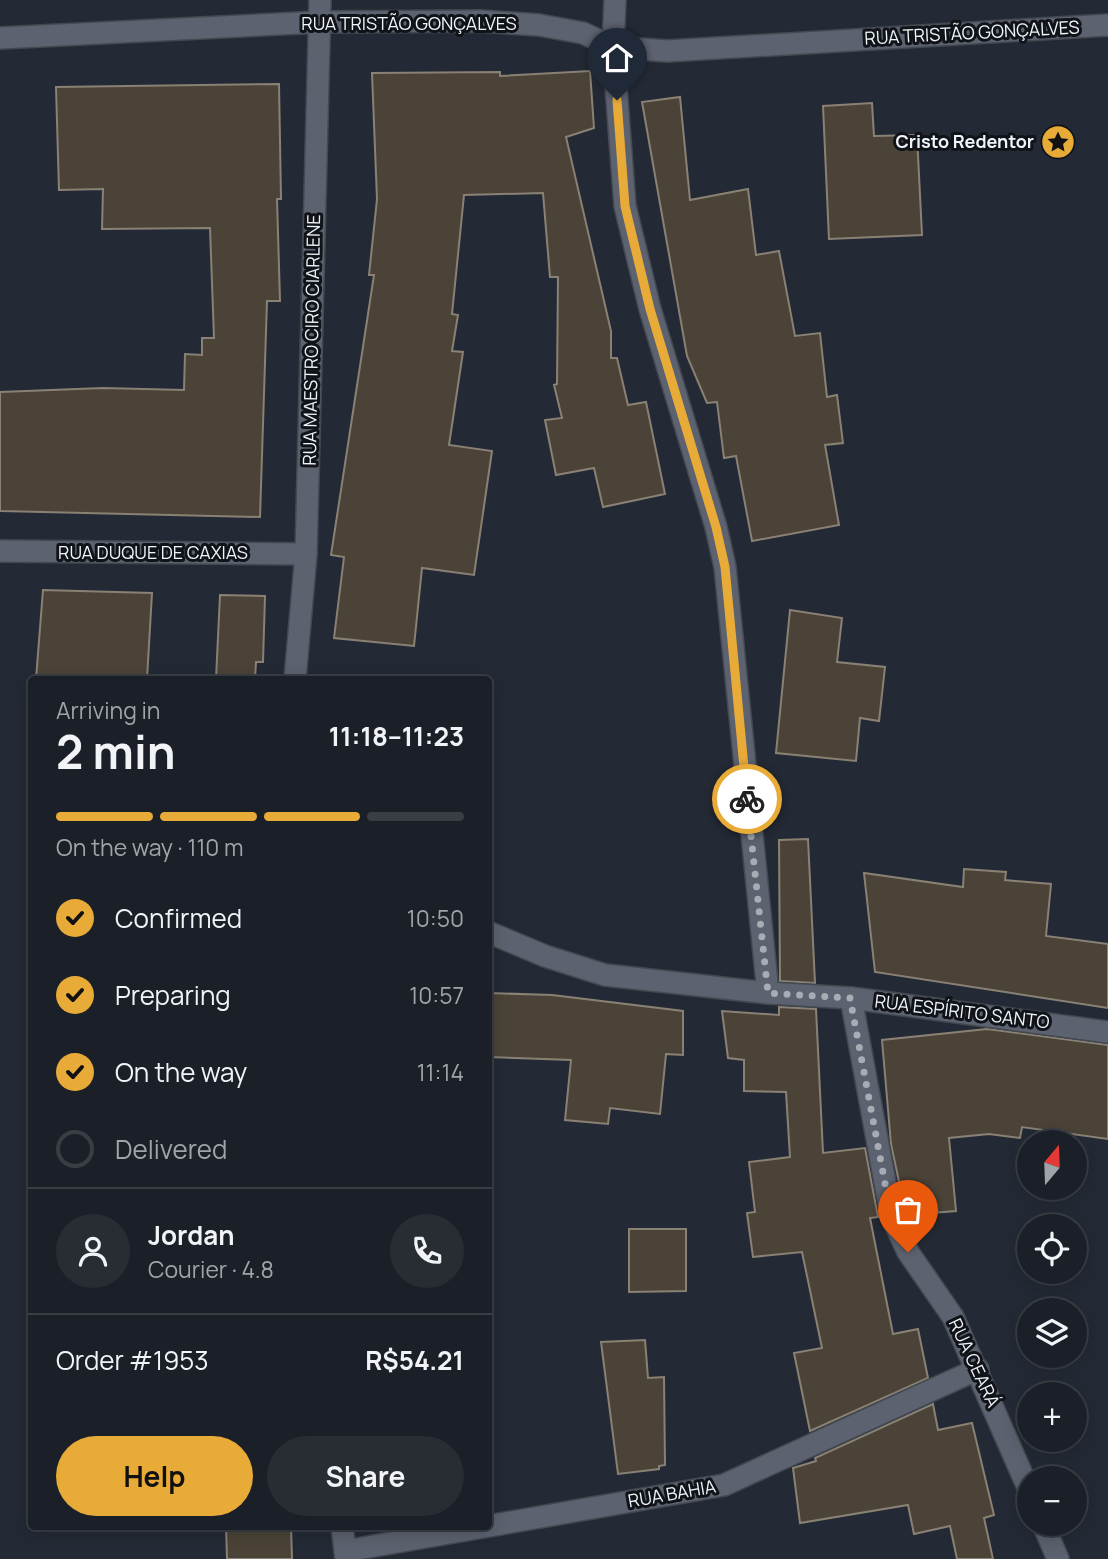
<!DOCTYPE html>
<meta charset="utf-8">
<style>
body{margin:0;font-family:Manrope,sans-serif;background:#282d34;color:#f1f3f6;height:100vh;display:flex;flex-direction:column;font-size:26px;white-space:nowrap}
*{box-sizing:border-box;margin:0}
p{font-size:23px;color:#a0a3a8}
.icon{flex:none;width:38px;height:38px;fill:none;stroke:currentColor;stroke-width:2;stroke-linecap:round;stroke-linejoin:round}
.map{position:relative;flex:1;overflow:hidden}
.drawer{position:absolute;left:28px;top:676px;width:464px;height:854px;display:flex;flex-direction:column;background:#1b2028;border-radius:7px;box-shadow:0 4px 18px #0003,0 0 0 2px #393e45}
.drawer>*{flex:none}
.needle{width:46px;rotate:19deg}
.tools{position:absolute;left:1017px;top:1130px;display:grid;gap:14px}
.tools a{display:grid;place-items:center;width:70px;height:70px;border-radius:50%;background:#1b2028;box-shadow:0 4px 18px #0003,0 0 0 2px #393e45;font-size:35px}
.pin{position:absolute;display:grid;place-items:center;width:60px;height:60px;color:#fff;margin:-72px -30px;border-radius:50% 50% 50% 0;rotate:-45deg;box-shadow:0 0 7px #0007}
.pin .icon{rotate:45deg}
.courier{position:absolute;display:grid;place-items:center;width:70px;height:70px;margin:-35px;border:5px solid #e9ab38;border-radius:50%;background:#fff;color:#222;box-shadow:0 2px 9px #0007}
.overview em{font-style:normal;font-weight:700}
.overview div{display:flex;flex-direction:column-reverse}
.overview{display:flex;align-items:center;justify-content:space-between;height:119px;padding:0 28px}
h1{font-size:46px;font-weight:700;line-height:52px}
.bar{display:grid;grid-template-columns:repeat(4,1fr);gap:10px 7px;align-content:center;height:84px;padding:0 28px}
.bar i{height:9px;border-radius:5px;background:#393e45}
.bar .current{background:#e9ab38}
.bar p{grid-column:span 4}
.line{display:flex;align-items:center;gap:18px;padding:0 28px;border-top:2px solid #393e45}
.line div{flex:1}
.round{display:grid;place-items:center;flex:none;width:74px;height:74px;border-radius:37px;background:#282d34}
ol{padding:0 28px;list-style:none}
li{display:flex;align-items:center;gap:21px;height:77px}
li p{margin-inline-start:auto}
li .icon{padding:7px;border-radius:50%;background:#e9ab38;color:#111;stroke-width:4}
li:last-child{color:#a0a3a8}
li i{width:38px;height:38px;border:4px solid #393e45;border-radius:50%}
.action{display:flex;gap:14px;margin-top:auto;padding:14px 28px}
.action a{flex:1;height:80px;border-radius:42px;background:#e9ab38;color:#111;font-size:28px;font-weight:700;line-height:80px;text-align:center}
.action a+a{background:#282d34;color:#f1f3f6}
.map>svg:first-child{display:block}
</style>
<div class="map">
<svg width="1108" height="1559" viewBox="0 0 1108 1559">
<rect width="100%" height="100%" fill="#242a35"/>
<g fill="#4b4338" stroke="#898174" stroke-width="2">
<polygon points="590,71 594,128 566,137 611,331 611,358 617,358 628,405 646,402 665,494 603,507 594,468 556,475 545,420 562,418 554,385 557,384 558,277 550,277 543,193 464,195 452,314 458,315 452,351 463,352 449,445 492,451 474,575 422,568 414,646 334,638 344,557 331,555 374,275 369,275 377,199 372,73 500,72 500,76"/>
<polygon points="279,84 281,199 277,199 280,301 267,301 260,517 0,511 0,392 103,388 184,390 185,354 202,355 202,338 214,338 210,228 102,229 103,189 59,190 56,87"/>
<polygon points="680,97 690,200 748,189 756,255 779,251 795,336 820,333 827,397 837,395 843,443 825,445 839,525 752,541 736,456 724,458 717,402 707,403 687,356 642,102"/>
<polygon points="872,103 874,136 917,135 922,235 829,239 823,106"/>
<polygon points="43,590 152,593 147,679 36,679"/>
<polygon points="220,595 265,596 263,662 256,662 255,679 216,679"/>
<polygon points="790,610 842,618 837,662 885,667 879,721 860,718 856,761 776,753"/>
<polygon points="808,839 815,983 780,981 779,840"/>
<polygon points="964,869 1006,872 1005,880 1051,884 1046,936 1108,944 1108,1008 875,972 864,873 963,887"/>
<polygon points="488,993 552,995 683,1011 683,1055 666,1054 660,1114 610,1108 608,1124 565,1120 571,1060 488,1057"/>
<polygon points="779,1007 816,1009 823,1153 865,1148 878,1217 870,1218 893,1334 918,1329 928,1378 810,1431 794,1353 822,1348 802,1252 753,1257 747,1213 755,1212 749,1162 790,1157 786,1092 744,1091 744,1060 728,1058 722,1011 779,1015"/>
<polygon points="987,1029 1108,1045 1108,1139 1022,1127 1020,1138 989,1134 949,1138 956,1211 906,1215 891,1144 882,1040"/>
<polygon points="629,1229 686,1229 686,1291 629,1292"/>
<polygon points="645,1340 648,1378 664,1377 665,1465 659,1466 659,1469 618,1474 601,1342"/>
<polygon points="933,1404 938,1430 972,1423 994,1515 984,1518 993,1559 957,1559 950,1526 914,1534 908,1505 800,1523 793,1468 816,1461 815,1458"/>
<polygon points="226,1526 291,1526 292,1559 227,1559"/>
</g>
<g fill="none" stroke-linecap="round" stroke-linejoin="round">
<g stroke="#434951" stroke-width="24">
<g id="street">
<polyline points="615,0 613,47 625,206 650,309 716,527 725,567 768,993"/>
<polyline points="0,38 320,22 480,21 539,25 583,33 613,47 667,51 1108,25"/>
<polyline points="0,551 306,554"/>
<polyline points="295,679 306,554 320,0"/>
<polyline points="488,932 545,956 605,975 768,993 851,998 1108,1032"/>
<polyline points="851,998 891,1215 908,1252 953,1317 1029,1490"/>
<polyline points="1043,1524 1058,1559"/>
<polyline points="342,1526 346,1559"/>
<polyline points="345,1551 724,1485 978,1369"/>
</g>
</g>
<use href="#street" stroke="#5c626f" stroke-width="21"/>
</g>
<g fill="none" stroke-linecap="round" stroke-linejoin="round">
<polyline stroke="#a8adb5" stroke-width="7" stroke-dasharray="0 12.6" points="747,799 768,993 850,998 891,1215 908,1252"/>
<polyline stroke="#e9ab38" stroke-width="9" points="617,100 625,206 650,309 716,527 725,567 747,799"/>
</g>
<defs>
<g id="sight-disc" transform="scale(1.75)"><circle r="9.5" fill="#e9ab38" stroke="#101318"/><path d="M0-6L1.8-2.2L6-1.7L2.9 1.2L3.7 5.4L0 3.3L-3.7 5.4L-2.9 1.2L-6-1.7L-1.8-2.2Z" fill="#111"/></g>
</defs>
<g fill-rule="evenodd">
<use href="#sight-disc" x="1058" y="142"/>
</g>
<g text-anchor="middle" stroke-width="6" stroke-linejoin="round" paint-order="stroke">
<g font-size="18" fill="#eff3fa" stroke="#101318">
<text x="409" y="30">RUA TRISTÃO GONÇALVES</text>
<text transform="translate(972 33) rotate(-3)" y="6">RUA TRISTÃO GONÇALVES</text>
<text transform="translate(312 340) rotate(-89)" y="6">RUA MAESTRO CIRO CIARLENE</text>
<text x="153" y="559">RUA DUQUE DE CAXIAS</text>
<text transform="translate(962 1012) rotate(7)" y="6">RUA ESPÍRITO SANTO</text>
<text transform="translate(974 1363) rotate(65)" y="6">RUA CEARÁ</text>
<text transform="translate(672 1494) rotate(-10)" y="6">RUA BAHIA</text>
</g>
<g font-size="18" font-weight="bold" fill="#eff3fa" stroke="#101318" text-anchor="end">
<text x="1034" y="148">Cristo Redentor</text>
</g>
</g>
</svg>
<div class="tools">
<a><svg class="needle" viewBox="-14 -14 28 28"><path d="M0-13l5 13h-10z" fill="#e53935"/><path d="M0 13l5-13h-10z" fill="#a0a3a8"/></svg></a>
<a><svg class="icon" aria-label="locate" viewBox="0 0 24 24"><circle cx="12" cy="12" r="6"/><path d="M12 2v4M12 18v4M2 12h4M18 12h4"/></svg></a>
<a><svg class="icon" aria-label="layers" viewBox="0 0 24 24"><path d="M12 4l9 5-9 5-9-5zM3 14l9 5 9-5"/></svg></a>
<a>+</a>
<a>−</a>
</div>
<div class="pin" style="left:908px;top:1252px;background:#ea580c"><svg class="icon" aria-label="bag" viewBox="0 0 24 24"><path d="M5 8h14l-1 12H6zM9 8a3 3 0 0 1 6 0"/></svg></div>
<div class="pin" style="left:617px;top:100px;background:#1f2937"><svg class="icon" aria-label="home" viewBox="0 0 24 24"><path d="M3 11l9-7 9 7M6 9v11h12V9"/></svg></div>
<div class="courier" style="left:747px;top:799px"><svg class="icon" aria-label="bike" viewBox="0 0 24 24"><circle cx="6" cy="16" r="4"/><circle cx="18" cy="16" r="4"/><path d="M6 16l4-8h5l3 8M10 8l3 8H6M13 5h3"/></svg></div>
<section class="drawer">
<div class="overview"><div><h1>2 min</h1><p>Arriving in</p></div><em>11:18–11:23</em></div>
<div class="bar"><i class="current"></i><i class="current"></i><i class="current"></i><i></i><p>On the way · 110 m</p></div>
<ol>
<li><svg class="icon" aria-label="check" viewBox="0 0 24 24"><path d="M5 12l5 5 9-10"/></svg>Confirmed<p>10:50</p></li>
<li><svg class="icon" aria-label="check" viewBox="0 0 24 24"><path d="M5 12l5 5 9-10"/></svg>Preparing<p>10:57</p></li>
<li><svg class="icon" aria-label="check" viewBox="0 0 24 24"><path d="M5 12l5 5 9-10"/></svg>On the way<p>11:14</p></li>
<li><i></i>Delivered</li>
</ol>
<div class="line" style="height:126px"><a class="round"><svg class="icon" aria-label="person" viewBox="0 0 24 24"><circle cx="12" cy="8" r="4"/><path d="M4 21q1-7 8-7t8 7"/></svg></a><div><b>Jordan</b><p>Courier · 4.8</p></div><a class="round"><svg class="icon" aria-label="phone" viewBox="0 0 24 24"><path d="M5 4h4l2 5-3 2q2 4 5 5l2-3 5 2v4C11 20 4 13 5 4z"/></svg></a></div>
<div class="line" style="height:91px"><div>Order #1953</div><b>R$54.21</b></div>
<div class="action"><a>Help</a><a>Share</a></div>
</section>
</div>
